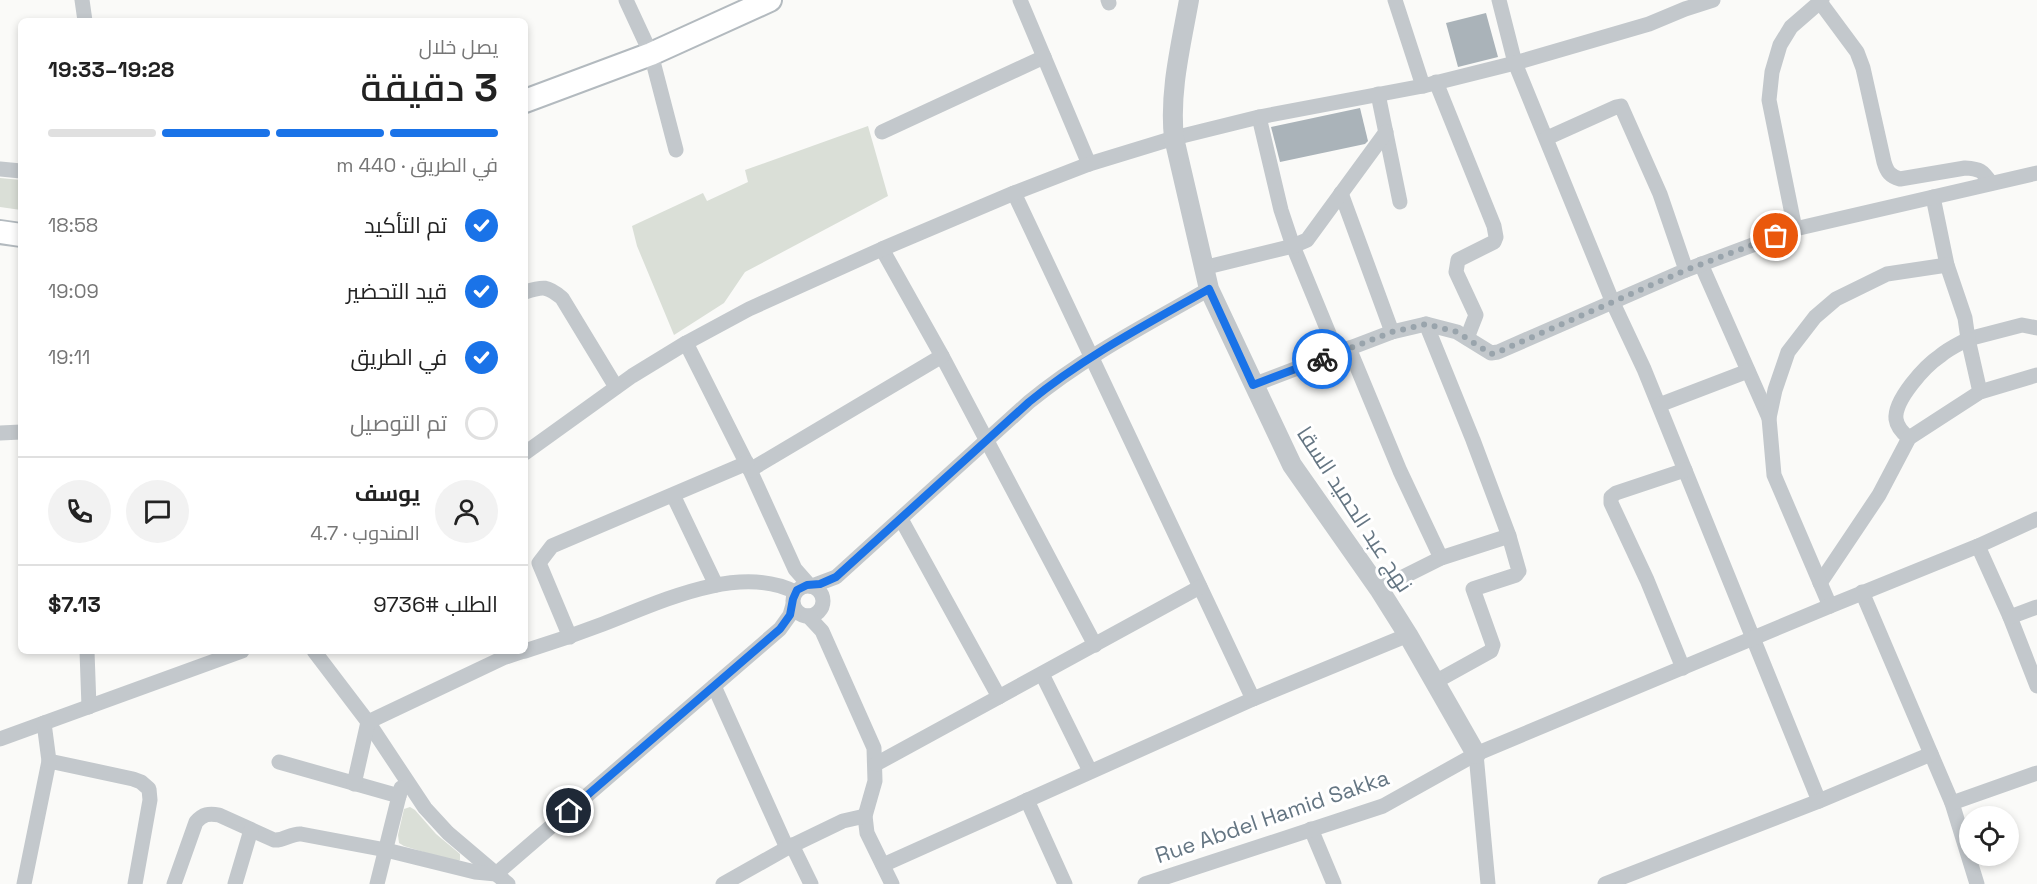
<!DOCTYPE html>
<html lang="ar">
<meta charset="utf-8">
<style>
body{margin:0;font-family:"Space Grotesk",Cairo,sans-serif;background:#f2f2f2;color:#222;direction:rtl;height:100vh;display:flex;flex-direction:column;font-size:22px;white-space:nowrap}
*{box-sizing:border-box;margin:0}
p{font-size:20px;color:#767676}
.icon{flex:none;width:33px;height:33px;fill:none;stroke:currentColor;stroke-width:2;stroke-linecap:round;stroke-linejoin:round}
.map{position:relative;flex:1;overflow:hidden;direction:ltr}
.sheet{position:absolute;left:18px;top:18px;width:510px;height:636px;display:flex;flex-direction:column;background:#fff;border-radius:9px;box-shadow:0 3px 9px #0003;direction:rtl}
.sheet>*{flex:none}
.controls{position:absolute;left:1959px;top:806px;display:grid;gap:12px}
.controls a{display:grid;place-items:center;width:60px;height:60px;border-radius:50%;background:#fff;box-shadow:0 3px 9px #0003;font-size:30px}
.pin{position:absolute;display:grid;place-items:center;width:51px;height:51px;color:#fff;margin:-26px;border:3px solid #fff;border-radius:50%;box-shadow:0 2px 6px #0007}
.courier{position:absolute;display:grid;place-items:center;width:60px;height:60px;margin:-30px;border:4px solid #1a73e8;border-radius:50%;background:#fff;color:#222;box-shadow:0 2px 8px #0007}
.overview em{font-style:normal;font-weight:600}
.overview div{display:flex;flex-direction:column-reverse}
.overview{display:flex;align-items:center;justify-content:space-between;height:102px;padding:0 30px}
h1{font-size:39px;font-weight:600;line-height:45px}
.bar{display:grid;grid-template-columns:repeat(4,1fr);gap:9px 6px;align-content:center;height:72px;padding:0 30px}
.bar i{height:8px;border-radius:4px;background:#e0e0e0}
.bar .on{background:#1a73e8}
.bar p{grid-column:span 4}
.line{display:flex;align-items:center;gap:15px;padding:0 30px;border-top:2px solid #e0e0e0}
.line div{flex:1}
.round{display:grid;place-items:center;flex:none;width:63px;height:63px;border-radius:32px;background:#f2f2f2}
ol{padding:0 30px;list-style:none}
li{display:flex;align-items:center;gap:18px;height:66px}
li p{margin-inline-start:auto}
li .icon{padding:6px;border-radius:50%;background:#1a73e8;color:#fff;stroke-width:4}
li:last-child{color:#767676}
li i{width:33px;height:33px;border:3px solid #e0e0e0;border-radius:50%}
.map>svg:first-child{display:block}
</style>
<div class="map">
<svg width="2037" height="884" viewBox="0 0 2037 884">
<rect width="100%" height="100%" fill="#fafaf8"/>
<g fill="#dadfd7">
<polygon points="868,126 888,196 745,272 724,303 674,335 637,246 632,226 703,193 707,201 748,182 745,170"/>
<polygon points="0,178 21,180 21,210 0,207"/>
<polygon points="410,807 415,810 436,834 460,854 460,860 456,862 404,846 399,843 398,835 404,809"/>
</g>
<g fill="#aab3b9">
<polygon points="1486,13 1498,57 1458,67 1446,23"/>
<polygon points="1360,108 1368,141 1365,144 1280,162 1271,127"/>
</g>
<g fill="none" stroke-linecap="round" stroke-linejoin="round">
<g stroke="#b3babf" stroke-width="26">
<g id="secondary">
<polyline points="525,101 651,54 770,0"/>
<polyline points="0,232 21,235"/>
</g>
</g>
<g stroke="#c3c8cc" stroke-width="15">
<polyline points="82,0 85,21"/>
<polyline points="626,0 651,54 676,150"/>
<polyline points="1020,0 1089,164"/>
<polyline points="1108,0 1109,3"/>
<polyline points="1395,0 1423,86"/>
<polyline points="1499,0 1515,63 1613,303 1644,369 1819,801"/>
<path d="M1820 2 1857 52 1863 68 1884 162C1887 172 1890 176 1900 179L1965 168C1980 169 1982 170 1991 183"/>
<polyline points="1436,82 1494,226 1496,237 1494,242 1458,260 1456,272 1476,315 1467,338"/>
<polyline points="1378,94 1400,202"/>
<polyline points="1259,117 1281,210 1293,246 1337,353"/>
<polyline points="882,132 1044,57"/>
<polyline points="0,169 21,171"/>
<polyline points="1014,193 1253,699"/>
<polyline points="1341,193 1392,332"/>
<polyline points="1933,197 1947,265 1965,318 1968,339 2022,325 2037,328"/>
<polyline points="1795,229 1769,100 1772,72 1780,45 1791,27 1822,0"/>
<polyline points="882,249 942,356 1095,645"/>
<polyline points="1701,264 1769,418"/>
<polyline points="1203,268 1293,246 1307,240 1386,132"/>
<polyline points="1686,270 1795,229 2037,173"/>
<path d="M525 292C544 286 547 286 562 298L616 387"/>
<polyline points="1426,324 1473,440 1509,536 1519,571 1516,575 1473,589 1493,645 1491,651 1435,682"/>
<polyline points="686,343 750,470 795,569 810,586"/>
<polyline points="1349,348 1400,471 1441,558"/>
<polyline points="1253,385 1392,332 1426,324 1457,332 1491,353 1498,352 1686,270 1660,194 1621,106 1616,107 1547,138"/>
<polyline points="1659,405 1748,371"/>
<polyline points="0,433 21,432"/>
<path d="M1909 438C1904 434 1897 427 1896 419 1894 400 1925 366 1940 356 1948 349 1959 344 1968 339L1980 392"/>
<polyline points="525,453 632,376 686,343 749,309 882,249 1014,193 1089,164 1174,138 1259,117 1423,86 1515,63 1649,24 1685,9 1713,0"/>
<polyline points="750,470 942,356"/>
<polyline points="673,495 716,585"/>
<polyline points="901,519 999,697"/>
<polyline points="1978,546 2010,617 2037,686"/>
<polyline points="1820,583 1879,495 1909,438 1980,392 2037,375"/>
<circle cx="808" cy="601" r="15"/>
<path d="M812 586 836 577 1029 402C1085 356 1146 325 1209 289"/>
<polyline points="1379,589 1441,558 1509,536"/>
<polyline points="1862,592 1952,803 1977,884"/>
<polyline points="1830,606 1774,475 1769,418 1775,390 1788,352 1815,317 1836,299 1887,274 1947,265"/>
<polyline points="808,616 822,631 874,748 875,781 865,816 867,833 892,884"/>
<polyline points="2010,617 2037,607"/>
<polyline points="570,637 539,563 552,546 747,463"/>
<polyline points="87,651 89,707"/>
<polyline points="314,651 368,722 425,808 448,833 508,884"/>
<path d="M525 651C551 643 577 634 603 624 658 603 738 563 795 592"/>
<polyline points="1683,668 1647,580 1611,503 1611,497 1616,493 1685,470"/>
<polyline points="1042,674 1090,771"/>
<polyline points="714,686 787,848"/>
<polyline points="0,739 242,651"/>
<polyline points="1476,754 1488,884"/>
<polyline points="49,761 133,779 141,782 149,789 150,800 135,884"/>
<polyline points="279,762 399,796"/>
<polyline points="876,764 1200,587"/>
<polyline points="354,784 368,722 503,658 524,651"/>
<polyline points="1027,800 1065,884"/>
<polyline points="1952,803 2037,773"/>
<polyline points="1311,829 1334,884"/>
<polyline points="792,845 811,884"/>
<polyline points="883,865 1253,699 1408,635"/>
<polyline points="24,884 49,761 44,723"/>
<path d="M174 884 196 822C203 814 209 813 219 815L274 840C284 841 291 833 301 834L386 850 475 872 496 874 780 629 790 615 793 605"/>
<polyline points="235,884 251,830"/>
<polyline points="377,884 401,788"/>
<polyline points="723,884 787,848 843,821 865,816"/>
<polyline points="1145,884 1383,806 1476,754 1830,606 1978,546 2037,519"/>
<polyline points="1605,884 1819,801 1931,754"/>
</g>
<path stroke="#c3c8cc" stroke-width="20" d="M1189 0C1181 45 1169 92 1174 138L1209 289 1292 465 1379 589 1408 635 1476 754"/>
<use href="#secondary" stroke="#fff" stroke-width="22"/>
</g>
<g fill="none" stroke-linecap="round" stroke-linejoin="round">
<polyline stroke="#99a4ac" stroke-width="6" stroke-dasharray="0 10.8" points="1322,359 1392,332 1426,324 1457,332 1491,354 1498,352 1686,270 1776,236"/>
<path stroke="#1a73e8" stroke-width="8" d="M569 811 780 629 790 615 793 599 797 590 807 585 820 584 836 577 1029 402C1084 357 1147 324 1209 289L1253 385 1322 359"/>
</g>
<g text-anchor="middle" stroke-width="6" stroke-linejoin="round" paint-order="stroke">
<g font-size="22" fill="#657683" stroke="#fff">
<text transform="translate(1355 509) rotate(57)" y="8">نهج عبد الحميد السقا</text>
<text transform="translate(1272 816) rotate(-19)" y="8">Rue Abdel Hamid Sakka</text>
</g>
</g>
</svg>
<div class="controls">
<a><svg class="icon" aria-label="locate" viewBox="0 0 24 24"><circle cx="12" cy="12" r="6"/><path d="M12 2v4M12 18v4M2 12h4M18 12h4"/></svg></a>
</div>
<div class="pin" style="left:1776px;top:236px;background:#ea580c"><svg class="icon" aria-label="bag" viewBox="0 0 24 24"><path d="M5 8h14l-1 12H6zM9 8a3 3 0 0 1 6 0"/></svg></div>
<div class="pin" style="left:569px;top:811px;background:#1f2937"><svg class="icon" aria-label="home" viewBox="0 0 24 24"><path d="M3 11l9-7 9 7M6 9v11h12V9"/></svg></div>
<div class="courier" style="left:1322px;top:359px"><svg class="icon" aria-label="bike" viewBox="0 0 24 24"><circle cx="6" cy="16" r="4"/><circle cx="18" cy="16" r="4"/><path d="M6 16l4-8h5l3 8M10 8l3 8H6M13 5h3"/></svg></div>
<section class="sheet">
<div class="overview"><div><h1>3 دقيقة</h1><p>يصل خلال</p></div><em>19:28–19:33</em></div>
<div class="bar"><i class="on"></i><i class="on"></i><i class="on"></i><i></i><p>في الطريق · 440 m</p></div>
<ol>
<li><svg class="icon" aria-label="check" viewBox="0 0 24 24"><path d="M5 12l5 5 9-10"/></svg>تم التأكيد<p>18:58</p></li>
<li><svg class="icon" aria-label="check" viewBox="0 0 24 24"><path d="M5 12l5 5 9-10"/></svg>قيد التحضير<p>19:09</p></li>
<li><svg class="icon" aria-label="check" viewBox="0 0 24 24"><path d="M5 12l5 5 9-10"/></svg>في الطريق<p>19:11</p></li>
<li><i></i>تم التوصيل</li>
</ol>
<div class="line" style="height:108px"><a class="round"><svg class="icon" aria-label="person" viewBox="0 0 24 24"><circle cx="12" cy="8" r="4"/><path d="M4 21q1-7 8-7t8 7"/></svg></a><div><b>يوسف</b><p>المندوب · 4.7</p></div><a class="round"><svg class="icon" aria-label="chat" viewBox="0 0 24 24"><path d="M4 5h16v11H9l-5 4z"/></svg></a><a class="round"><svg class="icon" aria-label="phone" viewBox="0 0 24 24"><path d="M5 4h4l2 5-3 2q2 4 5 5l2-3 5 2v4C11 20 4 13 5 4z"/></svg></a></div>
<div class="line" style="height:78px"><div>الطلب #9736</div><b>$7.13</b></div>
</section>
</div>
